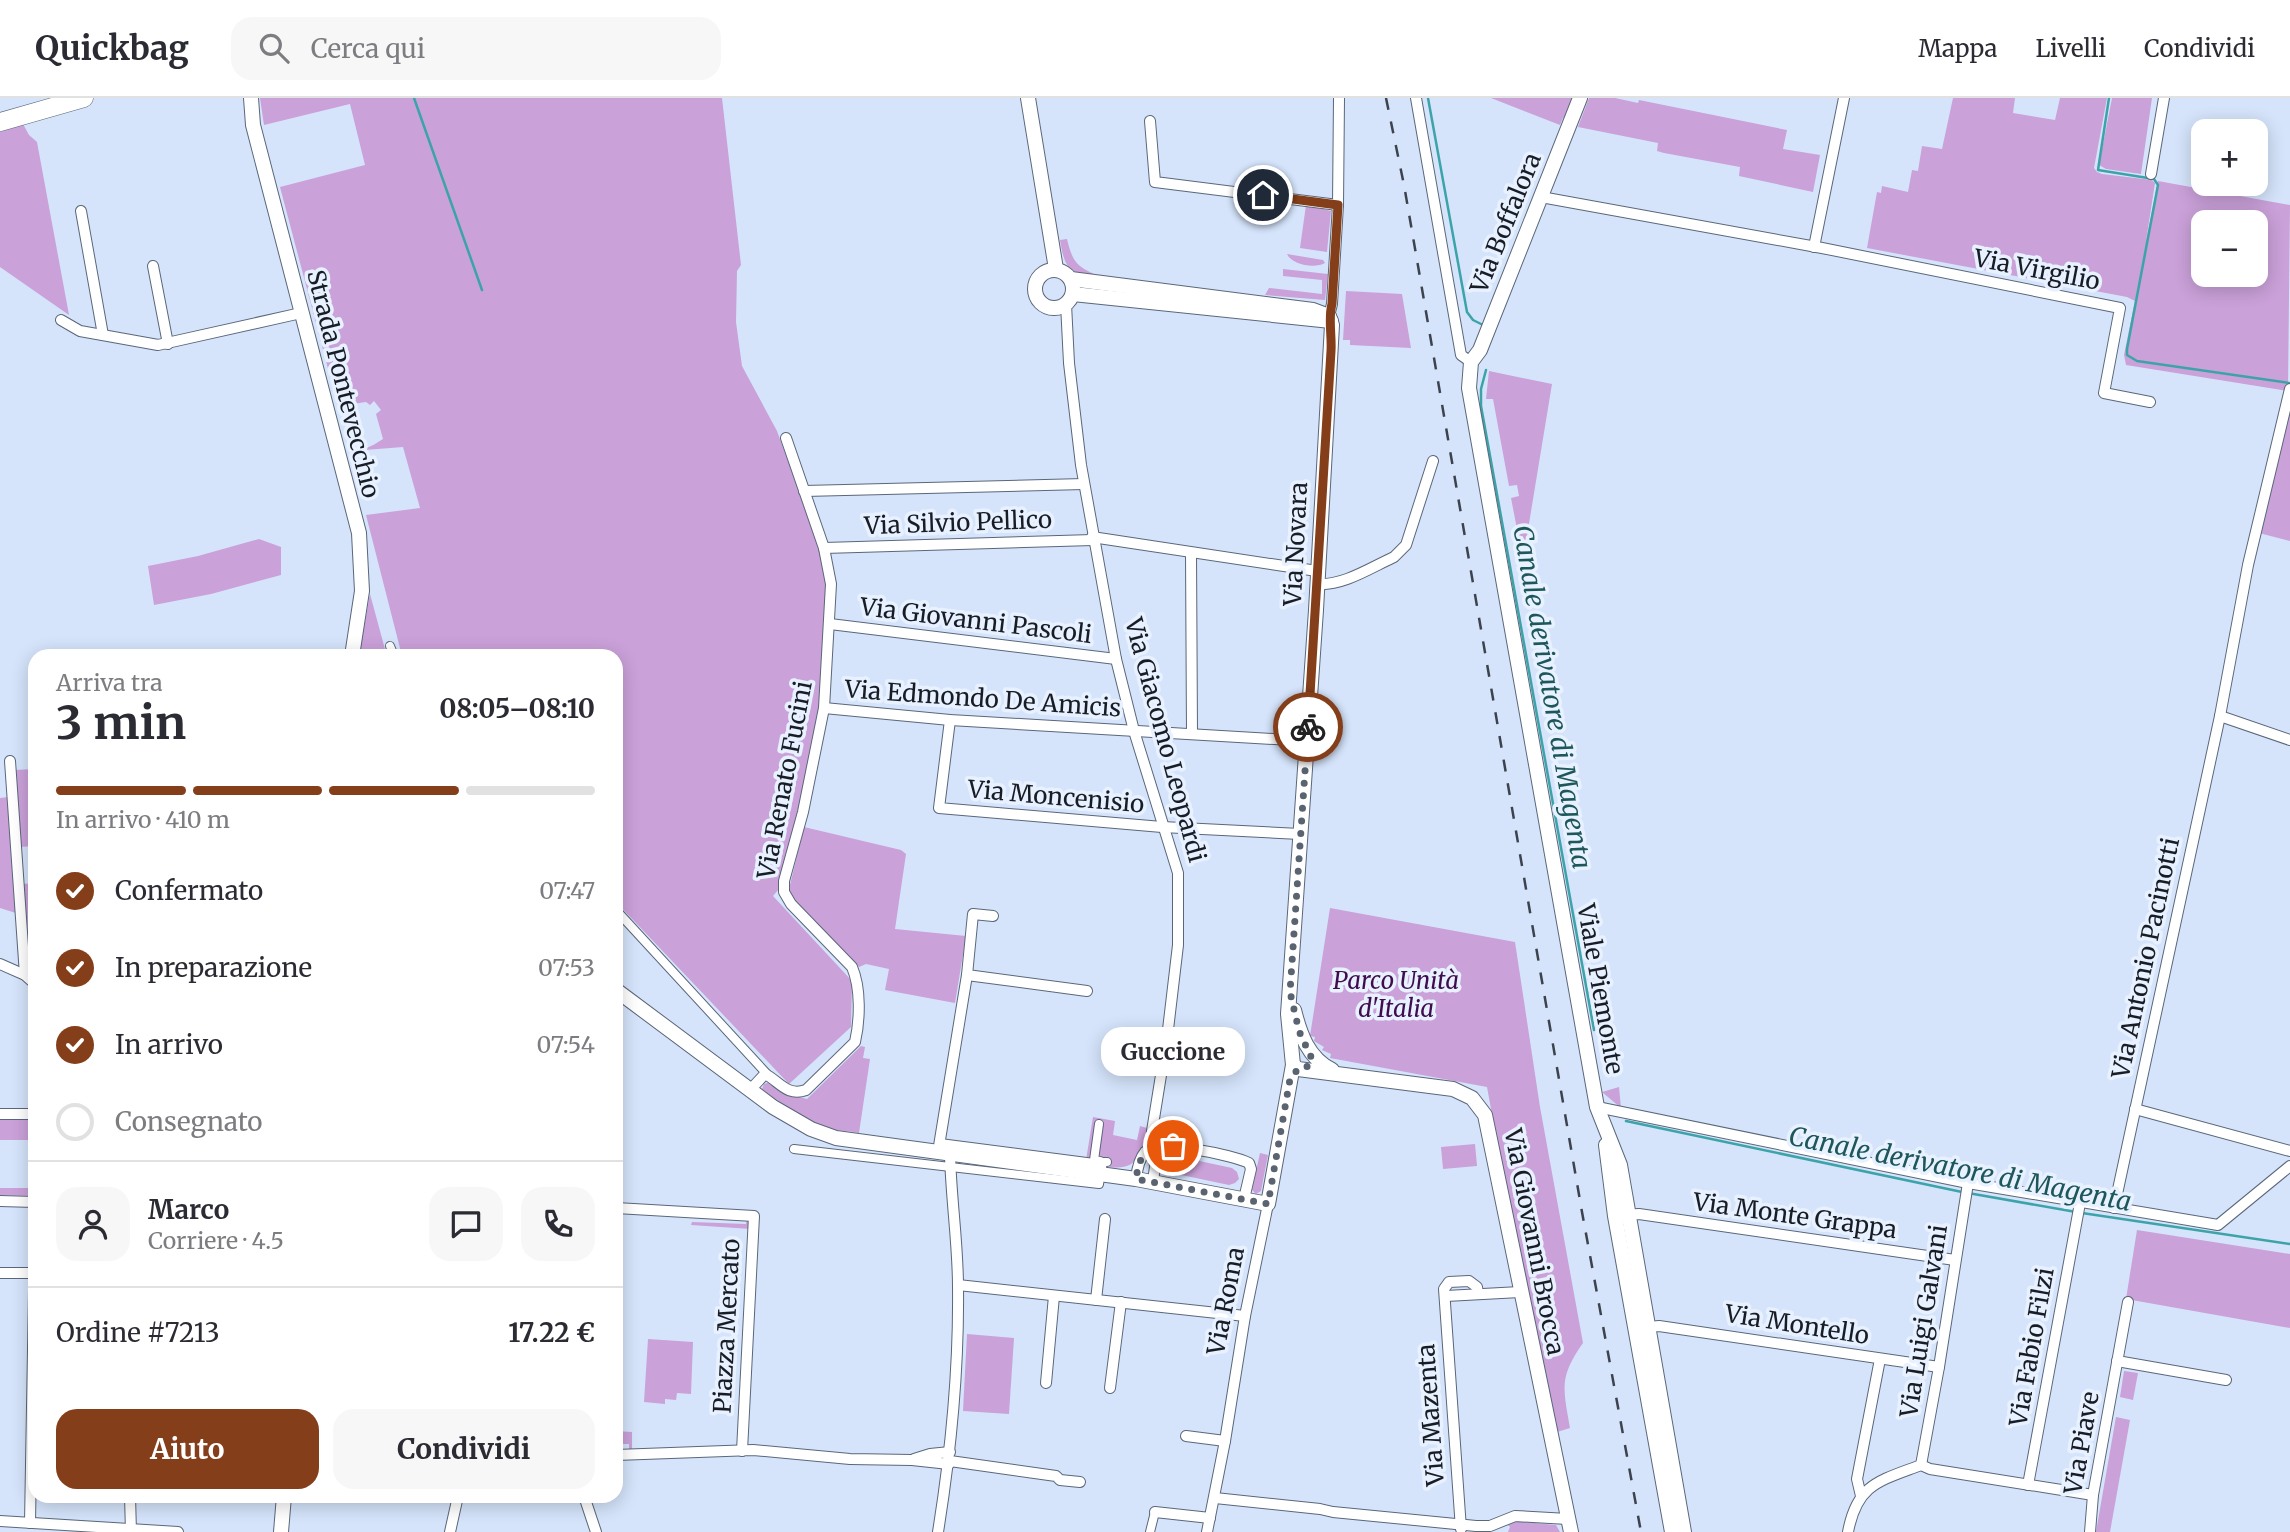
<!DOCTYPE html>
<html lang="it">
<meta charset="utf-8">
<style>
body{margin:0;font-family:Merriweather,serif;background:#f7f7f7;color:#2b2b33;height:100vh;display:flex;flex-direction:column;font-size:26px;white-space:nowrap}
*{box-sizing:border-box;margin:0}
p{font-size:23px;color:#7c7c81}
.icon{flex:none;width:38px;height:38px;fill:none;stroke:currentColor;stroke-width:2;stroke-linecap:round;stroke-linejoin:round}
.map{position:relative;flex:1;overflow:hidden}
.sheet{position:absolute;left:28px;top:551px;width:595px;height:854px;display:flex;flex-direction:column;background:#fff;border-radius:21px;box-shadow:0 4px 18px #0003}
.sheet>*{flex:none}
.tools{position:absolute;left:2191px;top:21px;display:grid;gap:14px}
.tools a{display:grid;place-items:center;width:77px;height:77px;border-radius:14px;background:#fff;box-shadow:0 4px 18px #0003;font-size:35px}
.pin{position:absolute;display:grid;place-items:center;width:60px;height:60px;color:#fff;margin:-30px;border:4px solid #fff;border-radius:50%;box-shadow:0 2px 7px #0007}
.courier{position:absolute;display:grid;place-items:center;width:70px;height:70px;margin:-35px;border:5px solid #853e1a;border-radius:50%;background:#fff;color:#222;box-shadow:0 2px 9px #0007}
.bubble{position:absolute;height:49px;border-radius:21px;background:#fff;box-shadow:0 4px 18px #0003;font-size:23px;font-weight:700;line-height:49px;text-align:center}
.overview em{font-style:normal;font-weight:700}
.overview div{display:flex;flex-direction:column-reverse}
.overview{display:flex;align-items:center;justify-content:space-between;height:119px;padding:0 28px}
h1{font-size:46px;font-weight:700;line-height:52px}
.bar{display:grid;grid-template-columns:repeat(4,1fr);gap:10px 7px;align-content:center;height:84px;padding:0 28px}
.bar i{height:9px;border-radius:5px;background:#e1e1e2}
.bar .current{background:#853e1a}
.bar p{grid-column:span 4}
.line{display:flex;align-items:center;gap:18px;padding:0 28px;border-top:2px solid #e1e1e2}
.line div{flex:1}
.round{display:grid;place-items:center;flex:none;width:74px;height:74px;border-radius:21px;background:#f7f7f7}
ol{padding:0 28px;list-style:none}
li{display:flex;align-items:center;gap:21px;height:77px}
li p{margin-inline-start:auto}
li .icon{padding:7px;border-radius:50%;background:#853e1a;color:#fff;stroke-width:4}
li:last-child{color:#7c7c81}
li i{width:38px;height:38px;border:4px solid #e1e1e2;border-radius:50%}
.action{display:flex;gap:14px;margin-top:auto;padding:14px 28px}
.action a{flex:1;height:80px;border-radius:21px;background:#853e1a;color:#fff;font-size:28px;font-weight:700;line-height:80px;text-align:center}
.action a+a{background:#f7f7f7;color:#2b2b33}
header{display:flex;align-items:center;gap:42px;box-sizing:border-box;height:98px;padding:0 35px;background:#fff;border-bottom:2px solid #e1e1e2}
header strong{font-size:33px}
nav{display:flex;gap:38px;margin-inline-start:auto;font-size:24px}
.search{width:490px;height:63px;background:#f7f7f7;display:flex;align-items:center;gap:18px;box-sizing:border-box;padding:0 24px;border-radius:21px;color:#7c7c81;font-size:26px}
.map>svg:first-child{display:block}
</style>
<header>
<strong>Quickbag</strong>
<div class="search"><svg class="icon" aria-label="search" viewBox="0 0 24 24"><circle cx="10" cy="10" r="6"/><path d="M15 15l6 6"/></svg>Cerca qui</div>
<nav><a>Mappa</a><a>Livelli</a><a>Condividi</a></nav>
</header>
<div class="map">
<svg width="2290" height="1434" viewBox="0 0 2290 1434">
<rect width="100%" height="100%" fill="#d5e4fb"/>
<g fill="#caa1d9" fill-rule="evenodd">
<path d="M260 0H722L741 167 737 173 736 224 742 268 777 333 818 444 828 493 820 605 798 723 779 791 773 798 852 883 851 929 789 986 616 804V558H402L366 417 420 410 403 349 352 353 351 348C364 354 372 348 383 341L376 316 381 312 374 303 370 307 366 304 346 307 342 312H339L280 89 365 67 350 6 264 27Z"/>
<polygon points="1491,0 1575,0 1567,19 1563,20 1560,27"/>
<polygon points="1589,0 1615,0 1638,5 1639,2 1787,32 1783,51 1820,57 1813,94 1739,78 1740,69 1664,55 1657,53 1658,45 1578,29"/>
<path d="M1953 0H2015L2013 15 2055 22 2060 0H2107L2094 70 2097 74 2102 76 2152 82 2155 85 2146 143 2158 83 2290 107 2288 293 2126 267 2124 257 2135 203 2127 199 1867 150 1877 94 1881 95 1882 88 1908 94 1912 72 1918 73 1922 48 1942 51ZM2203 124H2256V177H2203Z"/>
<polygon points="2112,0 2152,0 2141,76 2106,71 2099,67"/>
<polygon points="23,26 29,37 37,44 69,217 0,169 0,34"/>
<polygon points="1306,107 1331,113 1327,154 1300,150"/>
<path d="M1067 141C1073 166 1077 168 1100 179 1070 175 1065 173 1060 142Z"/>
<path d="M1287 156 1323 162 1325 165C1315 171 1292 167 1287 156Z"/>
<polygon points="1283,171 1328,176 1325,202 1265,197 1269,190 1322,196 1322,182 1283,178"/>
<polygon points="1346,193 1402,196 1411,250 1350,247 1350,242 1343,242"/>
<polygon points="1489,273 1552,286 1523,462 1511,400 1519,398 1517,387 1509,388 1493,301 1486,301"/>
<polygon points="2290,314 2290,443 2259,435"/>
<polygon points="259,441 281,449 281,477 211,496 154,507 148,468 198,458"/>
<polygon points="370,496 386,555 388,558 359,558"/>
<polygon points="35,671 35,748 20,749 14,672"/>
<polygon points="8,699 19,816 0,810 0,700"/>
<polygon points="804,729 901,752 906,756 895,831 966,838 955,905 885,892 889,871 866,866 859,869 788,795"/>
<polygon points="35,785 35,880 27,876 31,862 23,786"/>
<path d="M1330 810 1515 844 1540 1009 1583 1245C1559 1279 1563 1290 1570 1330L1557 1334 1503 1077 1487 989 1330 960 1331 956 1322 952 1324 949 1314 943 1315 939 1310 938Z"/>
<path d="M861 948 865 949 863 960 870 961 859 1035C850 1033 840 1033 831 1031 806 1025 783 1006 762 991L764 986 770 984 784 995 807 1001Z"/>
<polygon points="1619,989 1621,1010 1602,994"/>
<path d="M1093 1019 1115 1023 1113 1037 1137 1042 1140 1028 1147 1030C1142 1054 1139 1073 1109 1069L1110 1066 1086 1062Z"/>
<rect x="0" y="1020" width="35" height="22"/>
<polygon points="1475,1046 1477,1068 1443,1071 1441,1049"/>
<polygon points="1260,1055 1268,1057 1261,1093 1256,1096 1252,1092"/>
<polygon points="1169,1059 1176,1058 1232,1070 1237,1074 1239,1081 1235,1085 1229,1087 1172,1075 1166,1071 1165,1065"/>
<polygon points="0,1090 35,1090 35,1098 0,1097"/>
<polygon points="747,1119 752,1120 751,1131 691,1127 692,1124 746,1126"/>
<polygon points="2137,1132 2290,1156 2290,1230 2126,1201"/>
<polygon points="967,1236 1014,1240 1009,1316 963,1313"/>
<polygon points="648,1241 693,1244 691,1296 677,1295 676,1302 665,1301 665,1306 644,1304"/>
<polygon points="2124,1273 2138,1275 2133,1302 2120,1299"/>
<polygon points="2116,1319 2130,1322 2110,1434 2096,1434"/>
<polygon points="616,1333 632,1334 632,1352 629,1352 629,1346 616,1346"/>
<polygon points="1514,1423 1556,1427 1560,1434 1508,1434 1510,1429 1508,1427"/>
</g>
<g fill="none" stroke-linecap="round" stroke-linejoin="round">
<g stroke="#3ca4a8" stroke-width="2.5">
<polyline points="414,0 482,192"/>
<polyline points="1428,0 1467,214 1473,222 1485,228"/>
<polyline points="2109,0 2098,72 2154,81 2158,87 2127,251 2127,257 2137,263 2289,285"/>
<polyline points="1486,272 1481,291 1481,308 1594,932"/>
<polyline points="1626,1023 1962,1094"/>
<polyline points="1968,1095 2076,1114"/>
<polyline points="2082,1115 2290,1146"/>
</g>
<g stroke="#5a677a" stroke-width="10">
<g id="pedestrian">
<polyline points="390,548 394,558"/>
<polyline points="616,812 767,976"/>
<polyline points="1099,1026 1094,1062 1100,1063"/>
<polyline points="940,1045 1102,1066"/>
<polyline points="794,1051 1099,1086 1103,1064 1107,1064"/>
<polyline points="1150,1434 1155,1414"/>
</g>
</g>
<g stroke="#5a677a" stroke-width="12">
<g id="minor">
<polyline points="1416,0 1461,257 1471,264"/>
<polyline points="1150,23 1155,84 1338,107"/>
<polyline points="2151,76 2164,0"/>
<polyline points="1541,99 1822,150 2120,210 2104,295 2150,304"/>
<polyline points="81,113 103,237"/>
<polyline points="1814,149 1844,0"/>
<polyline points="153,168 168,246"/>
<polyline points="1066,206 1069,265 1081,367 1116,561 1134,633 1178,775 1178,847 1167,940 1152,1033 1155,1069 1153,1083"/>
<polyline points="1329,218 1332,206 1338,107 1339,0"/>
<polyline points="61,222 80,233 158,247 301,215"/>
<polyline points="804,393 1084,386"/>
<polyline points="1092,439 1317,473"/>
<polyline points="824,450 1093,442"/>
<polyline points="1191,455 1192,636"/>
<path d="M1317 486C1343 488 1370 470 1394 459L1406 447 1433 363"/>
<polyline points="830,526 1116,561"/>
<polyline points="824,610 950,622 1307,643"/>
<polyline points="2220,618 2290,642"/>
<polyline points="950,622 939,710 1162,729 1300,736"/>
<polyline points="10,663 25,877"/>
<polyline points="0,866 25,877 35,886"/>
<polyline points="967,877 1087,893"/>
<path d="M750 992 765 976C779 983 787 999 806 992L855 944C860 922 861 890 852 869L791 806 784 794V783L803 714 824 610 831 486 824 450 786 340"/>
<polyline points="1597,1009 1968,1085 2218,1127 2290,1068"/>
<polyline points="2135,1011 2290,1053"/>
<polyline points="0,1016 35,1016"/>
<polyline points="938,1054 967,877 973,816 993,818"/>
<path d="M1136 1081C1137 1072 1139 1061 1145 1054 1159 1041 1233 1057 1249 1065L1251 1071 1244 1101"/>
<polyline points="0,1103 35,1104"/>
<polyline points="616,1110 754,1118 742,1353"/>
<polyline points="2114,1110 2220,618 2248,467 2290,291"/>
<polyline points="1622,1117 1639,1116 1955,1162"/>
<polyline points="0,1175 35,1175"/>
<polyline points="958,1187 1245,1218"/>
<polyline points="1446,1198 1520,1194"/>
<polyline points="1096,1202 1105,1121"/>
<polyline points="1641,1230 1659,1228 1939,1269"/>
<polyline points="2117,1263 2226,1282"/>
<polyline points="1046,1285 1054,1198"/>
<polyline points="1110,1290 1121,1204"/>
<polyline points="1186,1338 1225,1343"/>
<polyline points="616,1357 753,1352 850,1361 912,1362 949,1366"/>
<polyline points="914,1361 930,1356 950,1354"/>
<polyline points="950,1363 1056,1378 1060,1382 1080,1384"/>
<polyline points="1921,1367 1939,1269 1968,1085"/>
<polyline points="2028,1387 2080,1105"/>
<polyline points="130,1398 131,1434"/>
<polyline points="584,1398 596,1434"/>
<polyline points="1861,1398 1857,1381 1880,1261"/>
<polyline points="1215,1400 1320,1411 1333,1414 1476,1428 1490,1428 1515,1418 1568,1421"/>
<polyline points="1155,1414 1210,1420"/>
<polyline points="0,1423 178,1434"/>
<polyline points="30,1425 35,1135"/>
<polyline points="1461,1431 1444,1191 1449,1184 1469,1183 1477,1189 1478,1196"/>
<polyline points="450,1434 458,1398"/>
<path d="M938 1434C951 1353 959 1271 958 1189 958 1145 951 1101 950 1056"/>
<polyline points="1207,1434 1225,1343 1245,1218 1268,1106"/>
<path d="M1848 1434C1857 1386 1879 1383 1921 1367L1930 1371 2093 1397"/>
<polyline points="2090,1434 2093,1397 2128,1204"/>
</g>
</g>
<g stroke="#5a677a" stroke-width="16">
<g id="tertiary">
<polyline points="251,0 253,27 359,435 362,493 352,558"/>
<polyline points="1028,0 1056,171"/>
<polyline points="1580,0 1480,252 1471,264 1469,290 1597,1009 1620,1067 1684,1434"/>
<circle cx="1054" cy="191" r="19"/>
<polyline points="1073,196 1331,223"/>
<polyline points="616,892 773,1009 811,1031 836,1040 1136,1081 1268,1106 1293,967 1288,916 1316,512 1332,227 1329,218 1313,212 1071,181"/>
<path d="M1294 912C1300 936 1308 960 1332 972"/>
<polyline points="1293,967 1298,971 1453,991 1472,1000 1485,1017 1571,1434"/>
<polyline points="1606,1047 1615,1118 1672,1434"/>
<polyline points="281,1434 284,1398"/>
</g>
</g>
<g stroke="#5a677a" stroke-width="19">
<polyline id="primary" points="0,24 84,0"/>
</g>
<use href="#pedestrian" stroke="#fff" stroke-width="8"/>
<use href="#minor" stroke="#fff" stroke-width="10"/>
<use href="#tertiary" stroke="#fff" stroke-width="14"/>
<use href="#primary" stroke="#fff" stroke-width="18"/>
<polyline stroke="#3c434e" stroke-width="2.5" stroke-dasharray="12 12" stroke-linecap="butt" points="1386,0 1404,87 1582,1114 1641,1434"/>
</g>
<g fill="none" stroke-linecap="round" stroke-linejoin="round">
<path stroke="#5a6370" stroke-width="7" stroke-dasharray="0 12.6" d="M1173 1048C1147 1050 1140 1053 1136 1081L1268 1106 1290 981 1298 971 1309 968 1312 961 1299 933 1290 894 1308 629"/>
<path stroke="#853e1a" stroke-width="9" d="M1263 97 1338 107 1332 206C1328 220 1332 237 1331 253L1308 629"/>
</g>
<g text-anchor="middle" stroke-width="7" stroke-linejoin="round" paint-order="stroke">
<g font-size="24" fill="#181d25" stroke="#e8f1ff">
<text transform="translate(1506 125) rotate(-68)" y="8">Via Boffalora</text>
<text transform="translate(2037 172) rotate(11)" y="8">Via Virgilio</text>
<text transform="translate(343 286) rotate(76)" y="8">Strada Pontevecchio</text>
<text transform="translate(958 425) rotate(-2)" y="8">Via Silvio Pellico</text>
<text transform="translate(1296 446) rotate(-87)" y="8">Via Novara</text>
<text transform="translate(976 523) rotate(7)" y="8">Via Giovanni Pascoli</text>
<text transform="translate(983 601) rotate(4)" y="8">Via Edmondo De Amicis</text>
<text transform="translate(1165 642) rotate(75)" y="8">Via Giacomo Leopardi</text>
<text transform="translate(785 682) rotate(-79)" y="8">Via Renato Fucini</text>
<text transform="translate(1056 699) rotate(5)" y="8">Via Moncenisio</text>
<text transform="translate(2146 860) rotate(-78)" y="8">Via Antonio Pacinotti</text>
<text transform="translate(1600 891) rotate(80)" y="8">Viale Piemonte</text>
<text transform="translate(1795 1118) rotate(8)" y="8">Via Monte Grappa</text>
<text transform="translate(1534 1144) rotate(79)" y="8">Via Giovanni Brocca</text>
<text transform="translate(1226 1203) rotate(-79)" y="8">Via Roma</text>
<text transform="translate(1924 1223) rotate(-81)" y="8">Via Luigi Galvani</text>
<text transform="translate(1797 1227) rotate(9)" y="8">Via Montello</text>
<text transform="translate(727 1228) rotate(-87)" y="8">Piazza Mercato</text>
<text transform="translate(2032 1249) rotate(-80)" y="8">Via Fabio Filzi</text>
<text transform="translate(1431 1317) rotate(-94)" y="8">Via Mazenta</text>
<text transform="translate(2082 1345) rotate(-80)" y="8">Via Piave</text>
</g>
<g font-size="24" font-style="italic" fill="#3f0c4e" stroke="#e8f1ff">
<text x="1396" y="891">Parco Unità<tspan x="1396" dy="28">d'Italia</tspan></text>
</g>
<g font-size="26" font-style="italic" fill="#1d5759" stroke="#e8f1ff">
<text transform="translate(1552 599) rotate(80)" y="9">Canale derivatore di Magenta</text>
<text transform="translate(1960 1071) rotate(11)" y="9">Canale derivatore di Magenta</text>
</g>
</g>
</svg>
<div class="tools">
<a>+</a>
<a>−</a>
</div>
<div class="pin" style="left:1173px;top:1048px;background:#ea580c"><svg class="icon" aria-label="bag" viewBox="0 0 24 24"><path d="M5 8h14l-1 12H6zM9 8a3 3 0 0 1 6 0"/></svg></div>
<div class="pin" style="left:1263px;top:97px;background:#1f2937"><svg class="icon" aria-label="home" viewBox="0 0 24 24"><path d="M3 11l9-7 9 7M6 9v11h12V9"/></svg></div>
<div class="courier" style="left:1308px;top:629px"><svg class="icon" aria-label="bike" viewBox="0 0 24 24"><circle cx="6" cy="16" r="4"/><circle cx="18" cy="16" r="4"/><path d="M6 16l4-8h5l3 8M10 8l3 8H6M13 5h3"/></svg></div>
<div class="bubble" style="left:1101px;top:929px;width:144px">Guccione</div>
<section class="sheet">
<div class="overview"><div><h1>3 min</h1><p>Arriva tra</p></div><em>08:05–08:10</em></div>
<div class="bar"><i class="current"></i><i class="current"></i><i class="current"></i><i></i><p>In arrivo · 410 m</p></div>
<ol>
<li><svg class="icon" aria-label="check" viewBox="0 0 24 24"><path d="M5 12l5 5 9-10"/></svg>Confermato<p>07:47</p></li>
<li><svg class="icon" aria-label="check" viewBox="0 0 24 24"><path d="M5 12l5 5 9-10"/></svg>In preparazione<p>07:53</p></li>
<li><svg class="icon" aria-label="check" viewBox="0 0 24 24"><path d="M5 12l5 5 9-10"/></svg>In arrivo<p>07:54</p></li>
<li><i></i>Consegnato</li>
</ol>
<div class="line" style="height:126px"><a class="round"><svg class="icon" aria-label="person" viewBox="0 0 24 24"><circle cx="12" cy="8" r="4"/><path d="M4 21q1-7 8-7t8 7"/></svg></a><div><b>Marco</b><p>Corriere · 4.5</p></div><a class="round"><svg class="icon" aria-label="chat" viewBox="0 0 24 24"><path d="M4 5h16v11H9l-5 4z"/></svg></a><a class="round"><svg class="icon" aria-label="phone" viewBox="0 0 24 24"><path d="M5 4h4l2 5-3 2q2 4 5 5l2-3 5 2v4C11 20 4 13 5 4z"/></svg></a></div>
<div class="line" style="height:91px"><div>Ordine #7213</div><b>17.22 €</b></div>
<div class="action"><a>Aiuto</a><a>Condividi</a></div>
</section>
</div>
